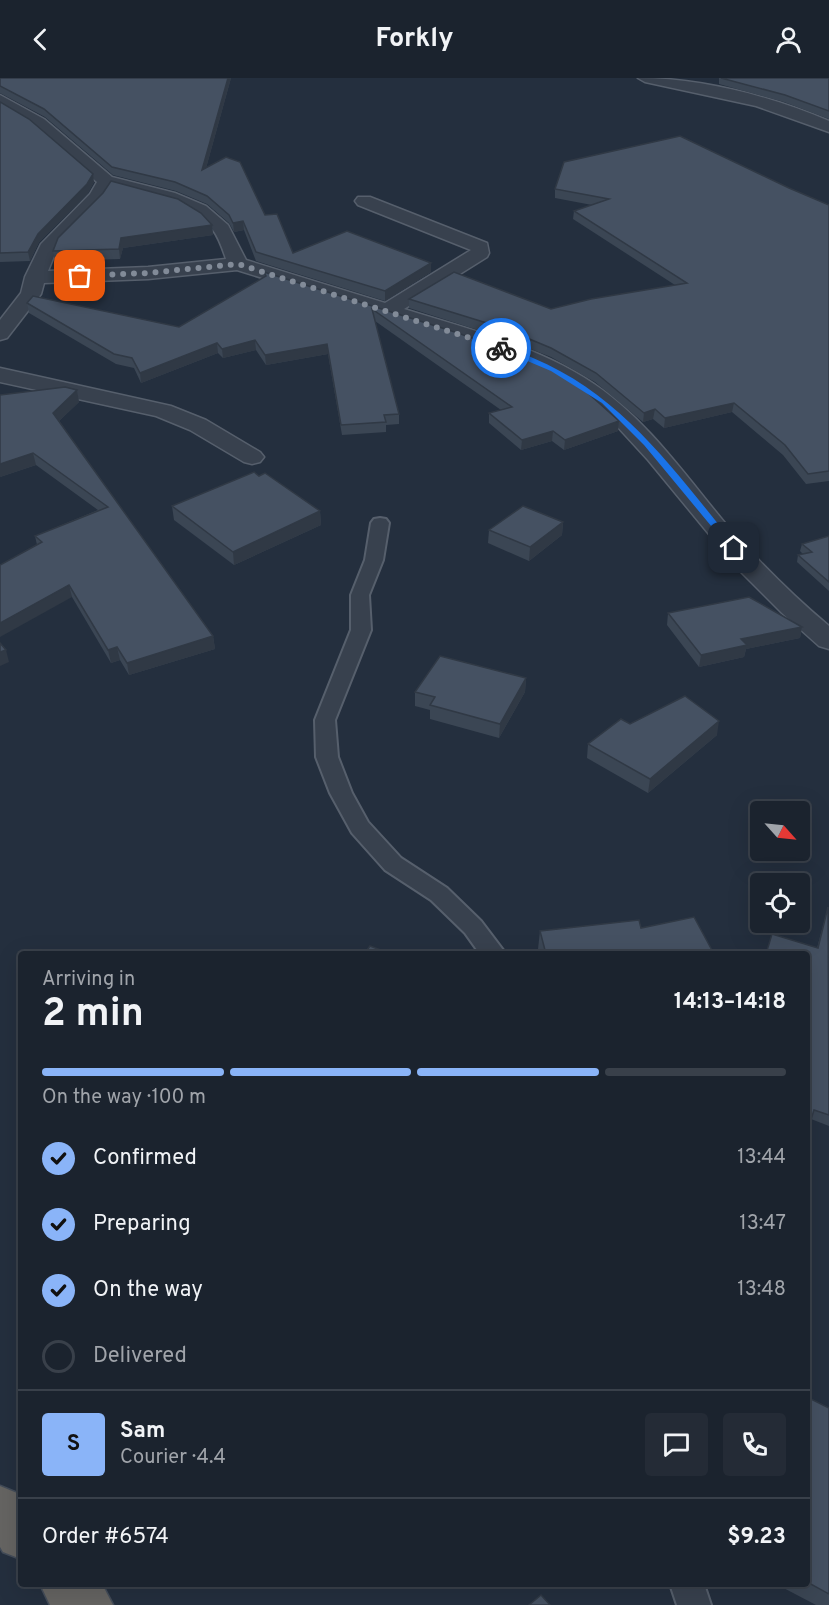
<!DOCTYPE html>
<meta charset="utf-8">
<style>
body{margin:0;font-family:Overpass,sans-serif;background:#242b36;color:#f1f3f6;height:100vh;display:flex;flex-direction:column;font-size:22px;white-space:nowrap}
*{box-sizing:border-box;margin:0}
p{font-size:20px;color:#a0a4aa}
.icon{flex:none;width:33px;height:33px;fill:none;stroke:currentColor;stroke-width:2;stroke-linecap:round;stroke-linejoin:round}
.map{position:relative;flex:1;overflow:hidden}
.panel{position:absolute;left:18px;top:873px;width:792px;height:636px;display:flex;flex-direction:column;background:#1b232e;border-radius:6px;box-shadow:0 6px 24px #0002,0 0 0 2px #39404a}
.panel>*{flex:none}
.needle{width:39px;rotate:117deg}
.buttons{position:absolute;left:750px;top:723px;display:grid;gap:12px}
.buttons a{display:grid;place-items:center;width:60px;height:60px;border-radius:6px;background:#1b232e;box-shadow:0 6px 24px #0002,0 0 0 2px #39404a;font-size:30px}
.pin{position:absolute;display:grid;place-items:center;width:51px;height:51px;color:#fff;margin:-26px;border-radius:12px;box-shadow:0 3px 9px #0006}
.courier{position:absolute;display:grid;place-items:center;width:60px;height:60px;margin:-30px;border:4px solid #1a73e8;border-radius:50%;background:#fff;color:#222;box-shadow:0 2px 8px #0007}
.headline em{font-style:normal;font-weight:700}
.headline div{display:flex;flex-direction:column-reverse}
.headline{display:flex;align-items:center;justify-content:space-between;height:102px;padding:0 24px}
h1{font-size:39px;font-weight:700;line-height:45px}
.bar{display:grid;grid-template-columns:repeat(4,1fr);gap:9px 6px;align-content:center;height:72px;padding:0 24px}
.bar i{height:8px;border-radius:4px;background:#39404a}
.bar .current{background:#8ab4f8}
.bar p{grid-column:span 4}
.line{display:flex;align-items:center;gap:15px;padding:0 24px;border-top:2px solid #39404a}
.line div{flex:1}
.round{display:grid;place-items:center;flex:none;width:63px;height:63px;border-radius:6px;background:#242b36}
ol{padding:0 24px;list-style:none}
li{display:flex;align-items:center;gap:18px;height:66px}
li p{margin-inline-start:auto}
li .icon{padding:6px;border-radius:50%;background:#8ab4f8;color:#111;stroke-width:4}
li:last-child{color:#a0a4aa}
li i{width:33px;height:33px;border:3px solid #39404a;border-radius:50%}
header{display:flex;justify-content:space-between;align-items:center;height:78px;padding:0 24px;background:#1b232e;font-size:27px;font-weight:700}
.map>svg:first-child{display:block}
</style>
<header><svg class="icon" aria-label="back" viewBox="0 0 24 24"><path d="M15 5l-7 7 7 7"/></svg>Forkly<svg class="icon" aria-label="person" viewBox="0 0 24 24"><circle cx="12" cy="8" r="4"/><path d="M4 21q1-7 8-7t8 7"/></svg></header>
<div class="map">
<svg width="829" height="1527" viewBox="0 0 829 1527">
<rect width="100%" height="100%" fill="#242f3e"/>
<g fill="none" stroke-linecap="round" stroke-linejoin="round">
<g stroke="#565f6c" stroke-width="4">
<g id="service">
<polygon points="380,440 386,441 389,445 383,482 369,517 371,552 335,642 338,679 352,715 368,744 401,780 447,810 481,843 506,876 480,876 465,855 431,822 385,792 352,755 330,715 316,679 315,642 351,552 351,517 365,482 371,445 374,441"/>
<polygon points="670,1506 704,1506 711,1527 677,1527"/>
</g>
</g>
<g stroke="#565f6c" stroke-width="3">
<g id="minor">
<path d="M638 0C702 0 770 18 829 43V54L756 28 645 4Z"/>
<path d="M0 17 44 41 112 99 175 115 206 128 228 147 246 182 385 225 471 172 358 127 355 123 358 119H370L487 165 489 175 487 179 404 231C468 251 538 268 594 306 647 342 685 397 725 445 757 482 792 517 829 548V571L819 568 782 535 736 489 648 382 615 346 580 316 542 294 459 262 237 192 148 201 44 205 41 216 7 260 0 262V242L21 215 25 199 41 166 90 116 97 104 32 47 0 28ZM111 109C145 117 190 123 213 152 219 160 223 172 226 181L148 189 48 193 58 168 103 123Z"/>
<polygon points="0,290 171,328 206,342 260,374 264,379 260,384 252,386 244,384 190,352 156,338 0,304"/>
</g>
</g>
<g stroke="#434c59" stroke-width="3">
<g id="trunk">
<polygon points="0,1408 17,1415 21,1419 21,1481 3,1474 0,1469"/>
<polygon points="40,1506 102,1506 113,1527 50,1527"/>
</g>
</g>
<use href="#service" fill="#38414e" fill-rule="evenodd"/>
<use href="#minor" fill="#38414e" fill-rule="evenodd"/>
<use href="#trunk" fill="#656462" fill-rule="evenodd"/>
</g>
<g fill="#3b4654">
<polygon points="0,0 231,0 206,90 265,137 293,175 431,185 431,194 385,223 256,183 244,152 234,154 229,145 207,126 176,113 113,97 45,39 0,15"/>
<polygon points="719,0 829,0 829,41 784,24 719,6"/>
<polygon points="0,24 94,104 88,115 39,164 30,183 0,184"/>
<polygon points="789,110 829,127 829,403 806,406 783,377 732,334 664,350 653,341 643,344 595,304 551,279 503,260 409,230 409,221 551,231 675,207 573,141 574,133 592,127 555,120 555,111"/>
<polygon points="212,147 213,157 123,170 120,181 55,183 53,173"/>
<polygon points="264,194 458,255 619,343 618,353 564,372 552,363 521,372 489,345 489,335 501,332 375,243 399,336 399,346 386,347 386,354 342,357 328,276 266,287 256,272 223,280 218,275 141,305 134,290 116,286 29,235 27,225 179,249 265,199"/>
<polygon points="77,312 79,324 59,343 213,558 215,571 129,597 120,582 111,585 72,519 37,467 35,458 98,432 36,387 0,399"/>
<polygon points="172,428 320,433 321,447 234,487 174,442"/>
<polygon points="563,444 562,457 529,483 488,465 489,452"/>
<polygon points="829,458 829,513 797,484 798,477 803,476 800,473 802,466"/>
<polygon points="668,535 802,549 800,560 746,571 744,579 699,589 667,547"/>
<polygon points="526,600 525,614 499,660 430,641 430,632 415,628 415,614"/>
<polygon points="630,646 717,657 648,715 587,680 588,666"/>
<polygon points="828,829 829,1048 811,1041 807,1054 807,876 817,870"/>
<polygon points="641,850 714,876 540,876 538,871 540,853"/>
<polygon points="807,1319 829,1330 829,1527 816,1527 776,1506 807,1506"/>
</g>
<g fill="#303945">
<polygon points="228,0 231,0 203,101 202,92"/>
<polygon points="93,96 94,104 88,115 39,164 30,183 28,174 38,156"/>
<polygon points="243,143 244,152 234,154 233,145"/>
<polygon points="212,147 213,157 123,170 120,181 119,171 121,160"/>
<polygon points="431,185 431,194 385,223 385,213"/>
<polygon points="255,262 256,272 223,280 222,271"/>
<polygon points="217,265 218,275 141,305 140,295"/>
<polygon points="327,266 328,276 266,287 265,277"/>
<polygon points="77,312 79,324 55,347 53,335"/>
<polygon points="734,325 732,334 664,350 665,340"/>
<polygon points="655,331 653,341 643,344 644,335"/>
<polygon points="619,343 618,353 564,372 565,362"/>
<polygon points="553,353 552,363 521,372 522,362"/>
<polygon points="33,375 36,387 0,399 0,386"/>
<polygon points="320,433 321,447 234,487 233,474"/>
<polygon points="563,444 562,457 529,483 530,469"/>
<polygon points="69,507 72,519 0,559 0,545"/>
<polygon points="802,549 800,560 746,571 744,579 699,589 701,577 741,561"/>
<polygon points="213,558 215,571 129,597 127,585"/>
<polygon points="117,569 120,582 111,585 108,572"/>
<polygon points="6,572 9,584 0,588 0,574"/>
<polygon points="526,600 525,614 499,660 500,646"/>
<polygon points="719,643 717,657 648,715 650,701"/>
</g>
<g fill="#455162" stroke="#303945" stroke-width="1.5">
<polygon points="0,0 228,0 202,92 226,79 240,84 265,137 277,136 293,175 347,153 431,185 385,213 256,174 243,143 233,145 229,137 207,118 175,104 112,89 44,31 0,8"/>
<polygon points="721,0 829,0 829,33 785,17"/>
<polygon points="0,24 29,41 93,96 87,106 38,156 28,174 0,175"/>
<polygon points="680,58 789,110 829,127 829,393 808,396 785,367 734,325 665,340 655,331 644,335 596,295 551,270 503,250 409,221 454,194 551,231 591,221 687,205 574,133 609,121 555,111 564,84"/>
<polygon points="111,103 178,121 201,135 212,147 121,160 119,171 53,173 58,160 103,115"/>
<polygon points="264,194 458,255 542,286 580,308 619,343 565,362 553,353 522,362 489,335 512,329 372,231 399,336 384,337 386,344 341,347 327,266 265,277 255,262 222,271 217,265 140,295 132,280 114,276 27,225 33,218 179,249 266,198"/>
<polygon points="65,309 77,312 53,335 213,558 127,585 117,569 108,572 69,507 0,545 0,487 42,464 35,458 108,429 33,375 0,386 0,317"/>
<polygon points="254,394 259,398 265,395 320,433 233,474 172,428"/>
<polygon points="523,428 563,444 530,469 489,452"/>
<polygon points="829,458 829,504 798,477 812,474 802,466"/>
<polygon points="749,519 802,549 741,561 747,567 701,577 668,535"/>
<polygon points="0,565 6,572 0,574"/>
<polygon points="440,578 526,600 500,646 430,627 435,619 415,614"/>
<polygon points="685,618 719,643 650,701 588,666 621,641 630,646"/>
<polygon points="828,829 829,1037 814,1032 810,1045 807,1044 807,876 766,876 772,856 818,870"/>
<polygon points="694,839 714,876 546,876 540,853 639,842 641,850"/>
<polygon points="370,868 391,876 364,876"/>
<polygon points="807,1319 829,1330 829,1516 807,1504"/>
<polygon points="541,1517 550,1527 529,1527"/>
</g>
<path fill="#1a73e8" d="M499 268C510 268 523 276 533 280 624 318 676 395 736 468V472H731L644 367 602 325 551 293 499 271Z"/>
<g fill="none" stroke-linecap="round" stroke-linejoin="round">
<polyline stroke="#828b98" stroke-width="6" stroke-dasharray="0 10.8" points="80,198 148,195 238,186 501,270"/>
</g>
</svg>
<div class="buttons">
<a><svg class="needle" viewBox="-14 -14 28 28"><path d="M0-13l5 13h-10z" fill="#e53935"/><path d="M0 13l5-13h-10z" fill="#a0a4aa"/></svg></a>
<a><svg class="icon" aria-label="locate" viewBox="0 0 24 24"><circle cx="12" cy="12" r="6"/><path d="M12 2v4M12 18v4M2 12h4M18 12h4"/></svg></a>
</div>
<div class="pin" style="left:80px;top:198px;background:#ea580c"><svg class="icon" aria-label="bag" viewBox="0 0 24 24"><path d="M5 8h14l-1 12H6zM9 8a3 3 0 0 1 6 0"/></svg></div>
<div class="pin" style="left:734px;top:470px;background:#1f2937"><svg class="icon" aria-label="home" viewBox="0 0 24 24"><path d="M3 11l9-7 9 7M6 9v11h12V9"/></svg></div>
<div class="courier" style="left:501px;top:270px"><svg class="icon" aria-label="bike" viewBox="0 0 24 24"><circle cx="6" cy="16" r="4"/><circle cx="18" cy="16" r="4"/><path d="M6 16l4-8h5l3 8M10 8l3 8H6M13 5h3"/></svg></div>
<section class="panel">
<div class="headline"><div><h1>2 min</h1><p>Arriving in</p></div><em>14:13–14:18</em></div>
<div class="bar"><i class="current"></i><i class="current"></i><i class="current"></i><i></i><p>On the way · 100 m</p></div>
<ol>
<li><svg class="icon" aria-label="check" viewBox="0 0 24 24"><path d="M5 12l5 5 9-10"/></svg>Confirmed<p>13:44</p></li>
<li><svg class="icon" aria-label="check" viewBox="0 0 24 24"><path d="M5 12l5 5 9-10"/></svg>Preparing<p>13:47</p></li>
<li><svg class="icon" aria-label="check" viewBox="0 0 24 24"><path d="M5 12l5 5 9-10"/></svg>On the way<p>13:48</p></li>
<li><i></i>Delivered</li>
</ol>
<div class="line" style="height:108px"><b class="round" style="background:#8ab4f8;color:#111">S</b><div><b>Sam</b><p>Courier · 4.4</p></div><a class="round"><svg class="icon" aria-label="chat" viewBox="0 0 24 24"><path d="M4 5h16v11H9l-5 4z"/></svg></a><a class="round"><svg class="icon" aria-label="phone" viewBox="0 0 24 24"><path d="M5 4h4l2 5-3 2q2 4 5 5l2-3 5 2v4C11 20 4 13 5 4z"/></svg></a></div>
<div class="line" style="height:78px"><div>Order #6574</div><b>$9.23</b></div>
</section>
</div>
